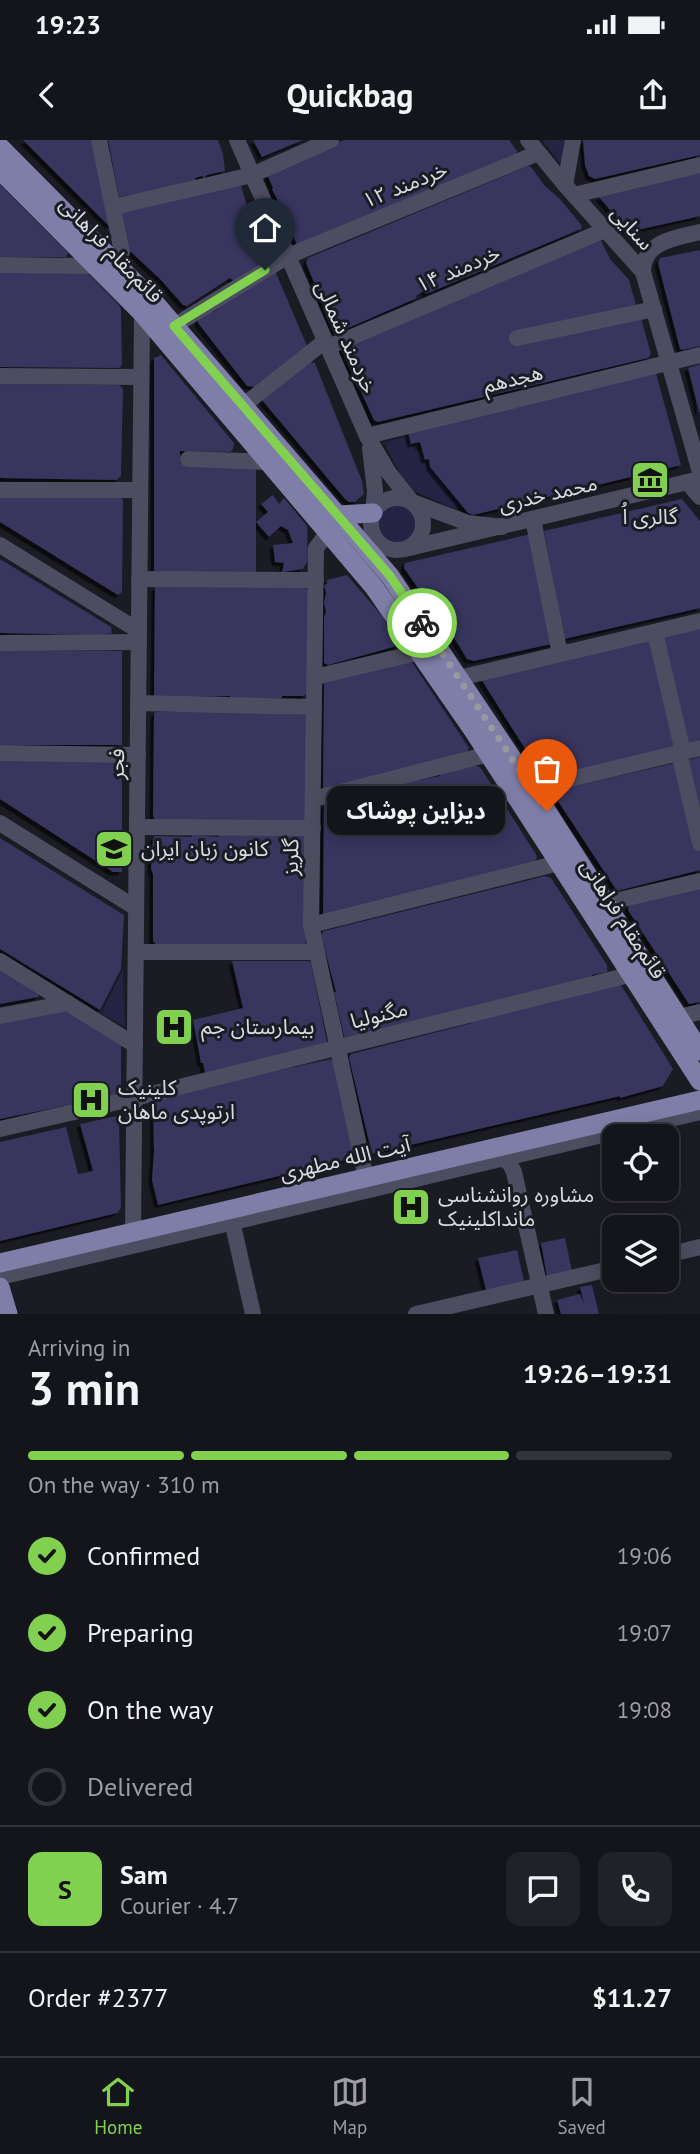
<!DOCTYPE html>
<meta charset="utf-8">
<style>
body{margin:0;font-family:"PT Sans","Noto Sans Arabic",sans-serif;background:#212128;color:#f1f3f6;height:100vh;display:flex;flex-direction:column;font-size:26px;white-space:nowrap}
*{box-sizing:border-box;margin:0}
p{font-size:23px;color:#9d9ea3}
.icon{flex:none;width:38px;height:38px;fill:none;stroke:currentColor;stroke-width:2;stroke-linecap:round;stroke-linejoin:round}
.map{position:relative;height:1174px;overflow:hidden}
.drawer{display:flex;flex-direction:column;background:#14141b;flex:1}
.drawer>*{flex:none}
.buttons{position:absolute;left:602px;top:984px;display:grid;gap:14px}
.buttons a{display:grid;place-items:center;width:77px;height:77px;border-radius:14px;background:#14141b;box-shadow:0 4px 18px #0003,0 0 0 2px #33333a;font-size:35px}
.pin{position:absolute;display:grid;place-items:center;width:60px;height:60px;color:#fff;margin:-72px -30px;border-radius:50% 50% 50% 0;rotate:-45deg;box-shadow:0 0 7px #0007}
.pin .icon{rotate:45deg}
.courier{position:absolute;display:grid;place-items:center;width:70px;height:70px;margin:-35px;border:5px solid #81d050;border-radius:50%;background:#fff;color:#222;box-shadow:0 2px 9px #0007}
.bubble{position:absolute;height:49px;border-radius:14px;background:#14141b;box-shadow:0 4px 18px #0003,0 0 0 2px #33333a;font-size:23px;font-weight:700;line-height:49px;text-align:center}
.head em{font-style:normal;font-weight:700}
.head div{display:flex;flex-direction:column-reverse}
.head{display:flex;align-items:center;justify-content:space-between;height:119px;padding:0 28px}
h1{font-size:46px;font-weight:700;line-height:52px}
.bar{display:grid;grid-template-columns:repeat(4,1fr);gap:10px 7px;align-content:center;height:84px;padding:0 28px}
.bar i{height:9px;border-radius:5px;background:#33333a}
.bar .on{background:#81d050}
.bar p{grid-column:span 4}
.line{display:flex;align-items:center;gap:18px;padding:0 28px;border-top:2px solid #33333a}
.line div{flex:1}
.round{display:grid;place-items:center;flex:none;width:74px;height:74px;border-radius:14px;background:#212128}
ol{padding:0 28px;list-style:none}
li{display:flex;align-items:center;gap:21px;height:77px}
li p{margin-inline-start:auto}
li .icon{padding:7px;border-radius:50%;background:#81d050;color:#111;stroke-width:4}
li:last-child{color:#9d9ea3}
li i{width:38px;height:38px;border:4px solid #33333a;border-radius:50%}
.status{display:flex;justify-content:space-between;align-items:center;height:49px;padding:0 35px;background:#14141b;direction:ltr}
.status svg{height:19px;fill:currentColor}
header{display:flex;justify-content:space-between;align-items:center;height:91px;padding:0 28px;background:#14141b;font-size:32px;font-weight:700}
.tab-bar{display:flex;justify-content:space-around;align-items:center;height:98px;border-top:2px solid #33333a;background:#14141b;font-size:19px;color:#9d9ea3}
.tab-bar a{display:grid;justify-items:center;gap:4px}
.tab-bar .on{color:#81d050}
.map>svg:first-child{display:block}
</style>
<div class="status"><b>19:23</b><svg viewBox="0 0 49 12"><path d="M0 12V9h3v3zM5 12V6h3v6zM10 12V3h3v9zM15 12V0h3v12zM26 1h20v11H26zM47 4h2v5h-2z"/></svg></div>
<header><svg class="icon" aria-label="back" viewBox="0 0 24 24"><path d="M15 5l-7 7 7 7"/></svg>Quickbag<svg class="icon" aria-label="share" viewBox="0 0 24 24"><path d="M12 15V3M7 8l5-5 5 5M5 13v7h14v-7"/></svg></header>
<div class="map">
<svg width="700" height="1174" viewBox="0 0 700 1174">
<defs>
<filter id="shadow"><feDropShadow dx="-3.5" dy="3.5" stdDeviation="0" flood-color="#0009"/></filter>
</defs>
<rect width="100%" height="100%" fill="#1b1b24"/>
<g fill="#252244">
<polygon points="542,0 565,0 563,27"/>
<polygon points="409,296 415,311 422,310 425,322 459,366 455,369 410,349 404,342 384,302"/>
<circle cx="399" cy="383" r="21"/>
<polygon points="123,830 125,887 101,873"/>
</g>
<g fill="#37345f" filter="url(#shadow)">
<polygon points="23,0 94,0 112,84 108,85"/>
<polygon points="108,0 218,0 223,14 225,31 207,35 204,38 202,36 195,38 196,42 119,57"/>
<polygon points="253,0 303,0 262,17"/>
<polygon points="344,0 509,0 517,11 516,14 297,105 282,68 278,64 279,63 272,49 273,48 266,32"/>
<polygon points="583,0 700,0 700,15 595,39 589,36 585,25"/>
<polygon points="528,26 531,27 545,46 561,60 582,86 581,89 426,154 425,150 416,156 417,158 339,192 334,190 306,123 308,118"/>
<polygon points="700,32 700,76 633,91 627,90 599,57"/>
<polygon points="240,43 250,75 267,115 265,120 233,141 230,138 187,166 183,165 161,140 130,111 121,68"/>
<polygon points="0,44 68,113 66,117 0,117"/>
<polygon points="599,96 610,119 629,140 636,165 524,190 641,178 651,214 648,218 378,282 374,280 341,208"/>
<polygon points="700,110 700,206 683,210 680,209 658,123 660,118"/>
<polygon points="272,132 276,133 307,206 256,247 247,246 198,183 198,179 211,169 213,172"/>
<polygon points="0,133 84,133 90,135 119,165 121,169 122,225 119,228 0,227"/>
<polygon points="161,215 234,303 233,309 230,312 180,311 180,323 256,329 256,433 154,433 154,218"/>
<polygon points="309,222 315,223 362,341 364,354 355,362 349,362 345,359 262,260"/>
<polygon points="700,224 700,272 699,272 688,228"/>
<polygon points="656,233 681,325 473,375 468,373 430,327 429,319 425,320 420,302 411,304 408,292"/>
<polygon points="0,244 119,245 123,249 121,336 117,340 0,338"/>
<polygon points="0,354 119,356 123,360 122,452 118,455 0,382"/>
<polygon points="273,355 279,364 284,358 307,386 308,420 303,429 282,432 284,423 275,422 273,405 293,403 288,390 281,386 269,397 256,382 268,372 261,364"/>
<polygon points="682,359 700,381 700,468 564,499 544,391"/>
<polygon points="531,394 556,503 474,521 467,519 439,473 436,474 404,428 405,423"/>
<polygon points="0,419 111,487 112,493 101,495 0,493"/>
<polygon points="347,435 383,477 396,498 398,504 397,506 328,525 324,523 324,477 326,471 324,463 326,453 324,445 327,444 327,440"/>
<polygon points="155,447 304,447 308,450 307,553 304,556 282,556 282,558 230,558 230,556 154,558"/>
<polygon points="700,485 700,600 687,603 660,496"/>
<polygon points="651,496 677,606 543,637 481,539"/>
<polygon points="0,510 122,511 122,605 0,605"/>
<polygon points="410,519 469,608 466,614 323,649 324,542"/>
<polygon points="180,571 308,575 307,682 156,682 153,676 154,575 155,572 180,572"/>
<polygon points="700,617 700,671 687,620"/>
<polygon points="0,620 118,622 122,625 122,732 113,732 0,659"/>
<polygon points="679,622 700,711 700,730 617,751 556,658 557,650"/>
<polygon points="474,625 480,627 509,672 537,716 535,721 323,776 324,664 390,649 389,646 440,636 439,633"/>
<polygon points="219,694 305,695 306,806 179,806 179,804 156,804 153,801 153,734 151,729 153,699 155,696 192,697 192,695 219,697"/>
<polygon points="0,698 124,775 121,829 100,870 0,809"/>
<polygon points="545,736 551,738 607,825 607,832 592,835 592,838 345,900 334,852 336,852 321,795 324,791"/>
<polygon points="700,747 700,862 689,864 628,770 629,765"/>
<polygon points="232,821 309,821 311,823 328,907 205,933 203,923 201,923 193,880 243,868"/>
<polygon points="0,827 41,852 38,857 0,864"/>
<polygon points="616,844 621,845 673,929 663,946 620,958 620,956 372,1014 349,918 351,914 472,883 471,881 558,861 558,859"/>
<polygon points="61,870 71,873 121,902 121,949 118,954 104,957 105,963 80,969 79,963 0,979 0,881"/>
<polygon points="331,919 333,921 354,1018 158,1065 152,1040 154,1012 153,960 156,957"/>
<polygon points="117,976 119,978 121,1068 117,1073 0,1101 0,1002 66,987 78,1034 93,1031 80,984"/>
<polygon points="669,1016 676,1045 667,1047 667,1017"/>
<polygon points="565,1098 572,1131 547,1137 541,1103"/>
<polygon points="517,1110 525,1145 487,1154 478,1118"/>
<polygon points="592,1145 599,1174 561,1174 557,1160 580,1154 584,1164 580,1147"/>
</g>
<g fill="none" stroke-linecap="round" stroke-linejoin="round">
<g stroke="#4d4d61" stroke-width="16">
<polyline points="99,0 122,112"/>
<polyline points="237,0 367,296 389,333 412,362 468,383 502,387"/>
<polyline points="528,0 565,45 643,132 700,332"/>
<polyline points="565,45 573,0"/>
<polyline points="574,55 700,25"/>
<polyline points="113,67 252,35 331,0"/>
<polyline points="0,125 95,126"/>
<path d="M643 132C643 101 676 98 700 92"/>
<polyline points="174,186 288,116 538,13"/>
<polyline points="517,198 654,169"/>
<polyline points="328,207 605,90"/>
<polyline points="0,236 141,237"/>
<polyline points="244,265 325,201"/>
<polyline points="367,296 700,215"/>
<polyline points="370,308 375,351 373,373"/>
<polyline points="188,319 267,322"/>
<polyline points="687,342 700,357"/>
<polyline points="0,350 140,350"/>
<circle cx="397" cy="384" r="26"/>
<polyline points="533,379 560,514"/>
<polyline points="327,394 316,408 311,785 366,1038"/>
<polyline points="0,405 139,491"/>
<polyline points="405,409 700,339"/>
<polyline points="139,439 316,440"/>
<polyline points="655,492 683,612"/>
<polyline points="0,503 139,502"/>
<polyline points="315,537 420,512"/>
<polyline points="459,538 700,481"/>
<polyline points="138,563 314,567"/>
<polyline points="0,613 138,615"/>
<polyline points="679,613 700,703"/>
<polyline points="532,648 700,608"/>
<polyline points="313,659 489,614"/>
<polyline points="0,683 136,768"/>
<polyline points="137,687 313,688"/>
<polyline points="606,763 700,741"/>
<polyline points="311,785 559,723"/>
<polyline points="136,812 317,812"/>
<polyline points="0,821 135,905"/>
<polyline points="0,876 68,863"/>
<polyline points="679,877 700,872"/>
<polyline points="0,989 135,958 633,834"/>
<polyline points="496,1012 510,1024 514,1032 546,1174"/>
<polyline points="230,1072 253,1174"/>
<polyline points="133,1092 142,173 146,169"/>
<polyline points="667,1115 700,1107"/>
<polyline points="0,1137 700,972"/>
<polyline points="416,1174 614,1128"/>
</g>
<g stroke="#7f7ea8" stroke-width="19">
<polyline points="0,7 154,162 390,436 532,648 700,911"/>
<polyline points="0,30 142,173 374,447 473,590 700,941"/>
<polyline points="338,375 373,373"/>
<polyline points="0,1123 700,960"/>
<polyline points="0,1147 8,1174"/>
</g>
</g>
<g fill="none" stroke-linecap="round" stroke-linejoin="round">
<polyline stroke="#9898a0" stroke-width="7" stroke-dasharray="0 12.6" points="422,483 547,671"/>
<polyline stroke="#81d050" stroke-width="9" points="265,130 174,186 390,436 422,483"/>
</g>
<defs>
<g id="museum-square" transform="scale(2.0125)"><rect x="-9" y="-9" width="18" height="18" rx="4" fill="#81d050" stroke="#1b1b24"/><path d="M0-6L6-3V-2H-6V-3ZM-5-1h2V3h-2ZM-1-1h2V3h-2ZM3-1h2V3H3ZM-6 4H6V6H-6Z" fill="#111"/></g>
<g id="school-square" transform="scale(2.0125)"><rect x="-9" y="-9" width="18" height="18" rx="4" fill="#81d050" stroke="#1b1b24"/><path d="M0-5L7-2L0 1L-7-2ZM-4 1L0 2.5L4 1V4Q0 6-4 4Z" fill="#111"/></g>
<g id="hospital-square" transform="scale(2.0125)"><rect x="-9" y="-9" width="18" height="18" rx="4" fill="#81d050" stroke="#1b1b24"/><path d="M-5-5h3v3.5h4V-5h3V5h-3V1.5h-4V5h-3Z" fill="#111"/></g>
</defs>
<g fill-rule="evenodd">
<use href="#museum-square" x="650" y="340"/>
<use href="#school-square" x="114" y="709"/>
<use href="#hospital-square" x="174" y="887"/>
<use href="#hospital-square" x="91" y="960"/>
<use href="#hospital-square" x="411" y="1067"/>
</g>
<g text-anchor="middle" stroke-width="6" stroke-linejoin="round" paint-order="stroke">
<g font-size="21" fill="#dbdce2" stroke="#1b1b24">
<text transform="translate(405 45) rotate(-22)" y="7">خردمند ۱۲</text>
<text transform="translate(632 88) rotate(48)" y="7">سنایی</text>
<text transform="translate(111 110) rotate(46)" y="7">قائم‌مقام فراهانی</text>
<text transform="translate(458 129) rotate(-23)" y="7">خردمند ۱۴</text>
<text transform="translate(346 197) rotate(66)" y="7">خردمند شمالی</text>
<text transform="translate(513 239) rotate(-14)" y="7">هجدهم</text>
<text transform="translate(548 354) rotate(-13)" y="7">محمد خدری</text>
<text transform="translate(117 624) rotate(-89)" y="7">فجر</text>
<text transform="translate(291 717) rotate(-89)" y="7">گلریز</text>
<text transform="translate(623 779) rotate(57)" y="7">قائم‌مقام فراهانی</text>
<text transform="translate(379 875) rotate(-14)" y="7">مگنولیا</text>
<text transform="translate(345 1019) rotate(-13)" y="7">آیت الله مطهری</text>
</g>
<g font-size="21" fill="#dbdce2" stroke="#1b1b24" text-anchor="start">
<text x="650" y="384" text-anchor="middle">گالری اُ</text>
<text x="141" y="716">کانون زبان ایران</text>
<text x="201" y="894">بیمارستان جم</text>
<text x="118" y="955">کلینیک<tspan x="118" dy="24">ارتوپدی ماهان</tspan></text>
<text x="438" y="1062">مشاوره روانشناسی<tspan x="438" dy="24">مانداکلینیک</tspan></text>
</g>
</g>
</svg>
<div class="buttons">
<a><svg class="icon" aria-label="locate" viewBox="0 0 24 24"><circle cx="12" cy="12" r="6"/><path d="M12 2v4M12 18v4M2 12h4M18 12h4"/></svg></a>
<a><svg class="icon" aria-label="layers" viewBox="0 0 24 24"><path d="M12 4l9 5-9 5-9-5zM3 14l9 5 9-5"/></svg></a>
</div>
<div class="pin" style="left:547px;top:671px;background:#ea580c"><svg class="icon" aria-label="bag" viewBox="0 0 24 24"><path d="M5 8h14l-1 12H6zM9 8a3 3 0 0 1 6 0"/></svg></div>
<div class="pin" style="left:265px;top:130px;background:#1f2937"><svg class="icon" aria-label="home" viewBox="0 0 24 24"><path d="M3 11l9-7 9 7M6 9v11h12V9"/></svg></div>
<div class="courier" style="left:422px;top:483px"><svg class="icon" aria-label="bike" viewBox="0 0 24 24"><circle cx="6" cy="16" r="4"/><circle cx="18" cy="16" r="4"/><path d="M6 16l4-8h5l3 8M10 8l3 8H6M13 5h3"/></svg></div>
<div class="bubble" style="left:327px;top:646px;width:178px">دیزاین پوشاک</div>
</div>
<section class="drawer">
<div class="head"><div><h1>3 min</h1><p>Arriving in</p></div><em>19:26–19:31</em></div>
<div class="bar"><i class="on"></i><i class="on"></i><i class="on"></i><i></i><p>On the way · 310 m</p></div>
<ol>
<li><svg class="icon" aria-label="check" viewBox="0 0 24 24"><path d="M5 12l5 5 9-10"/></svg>Confirmed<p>19:06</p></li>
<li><svg class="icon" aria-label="check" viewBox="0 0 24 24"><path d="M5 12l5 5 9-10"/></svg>Preparing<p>19:07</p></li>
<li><svg class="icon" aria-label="check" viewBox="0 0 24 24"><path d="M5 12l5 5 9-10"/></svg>On the way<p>19:08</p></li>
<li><i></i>Delivered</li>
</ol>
<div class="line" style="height:126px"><b class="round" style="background:#81d050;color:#111">S</b><div><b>Sam</b><p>Courier · 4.7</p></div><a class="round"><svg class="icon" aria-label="chat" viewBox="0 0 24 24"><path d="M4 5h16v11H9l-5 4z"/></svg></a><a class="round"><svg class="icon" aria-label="phone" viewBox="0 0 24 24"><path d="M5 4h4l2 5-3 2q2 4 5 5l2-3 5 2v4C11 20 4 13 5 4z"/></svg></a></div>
<div class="line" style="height:91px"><div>Order #2377</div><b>$11.27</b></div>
</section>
<nav class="tab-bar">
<a class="on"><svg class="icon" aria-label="home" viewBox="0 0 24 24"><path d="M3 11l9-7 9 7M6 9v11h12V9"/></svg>Home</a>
<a><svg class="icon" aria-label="map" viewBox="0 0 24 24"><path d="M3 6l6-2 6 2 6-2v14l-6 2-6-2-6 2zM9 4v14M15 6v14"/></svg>Map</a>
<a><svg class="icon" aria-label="saved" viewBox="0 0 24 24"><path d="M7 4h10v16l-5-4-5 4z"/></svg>Saved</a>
</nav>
